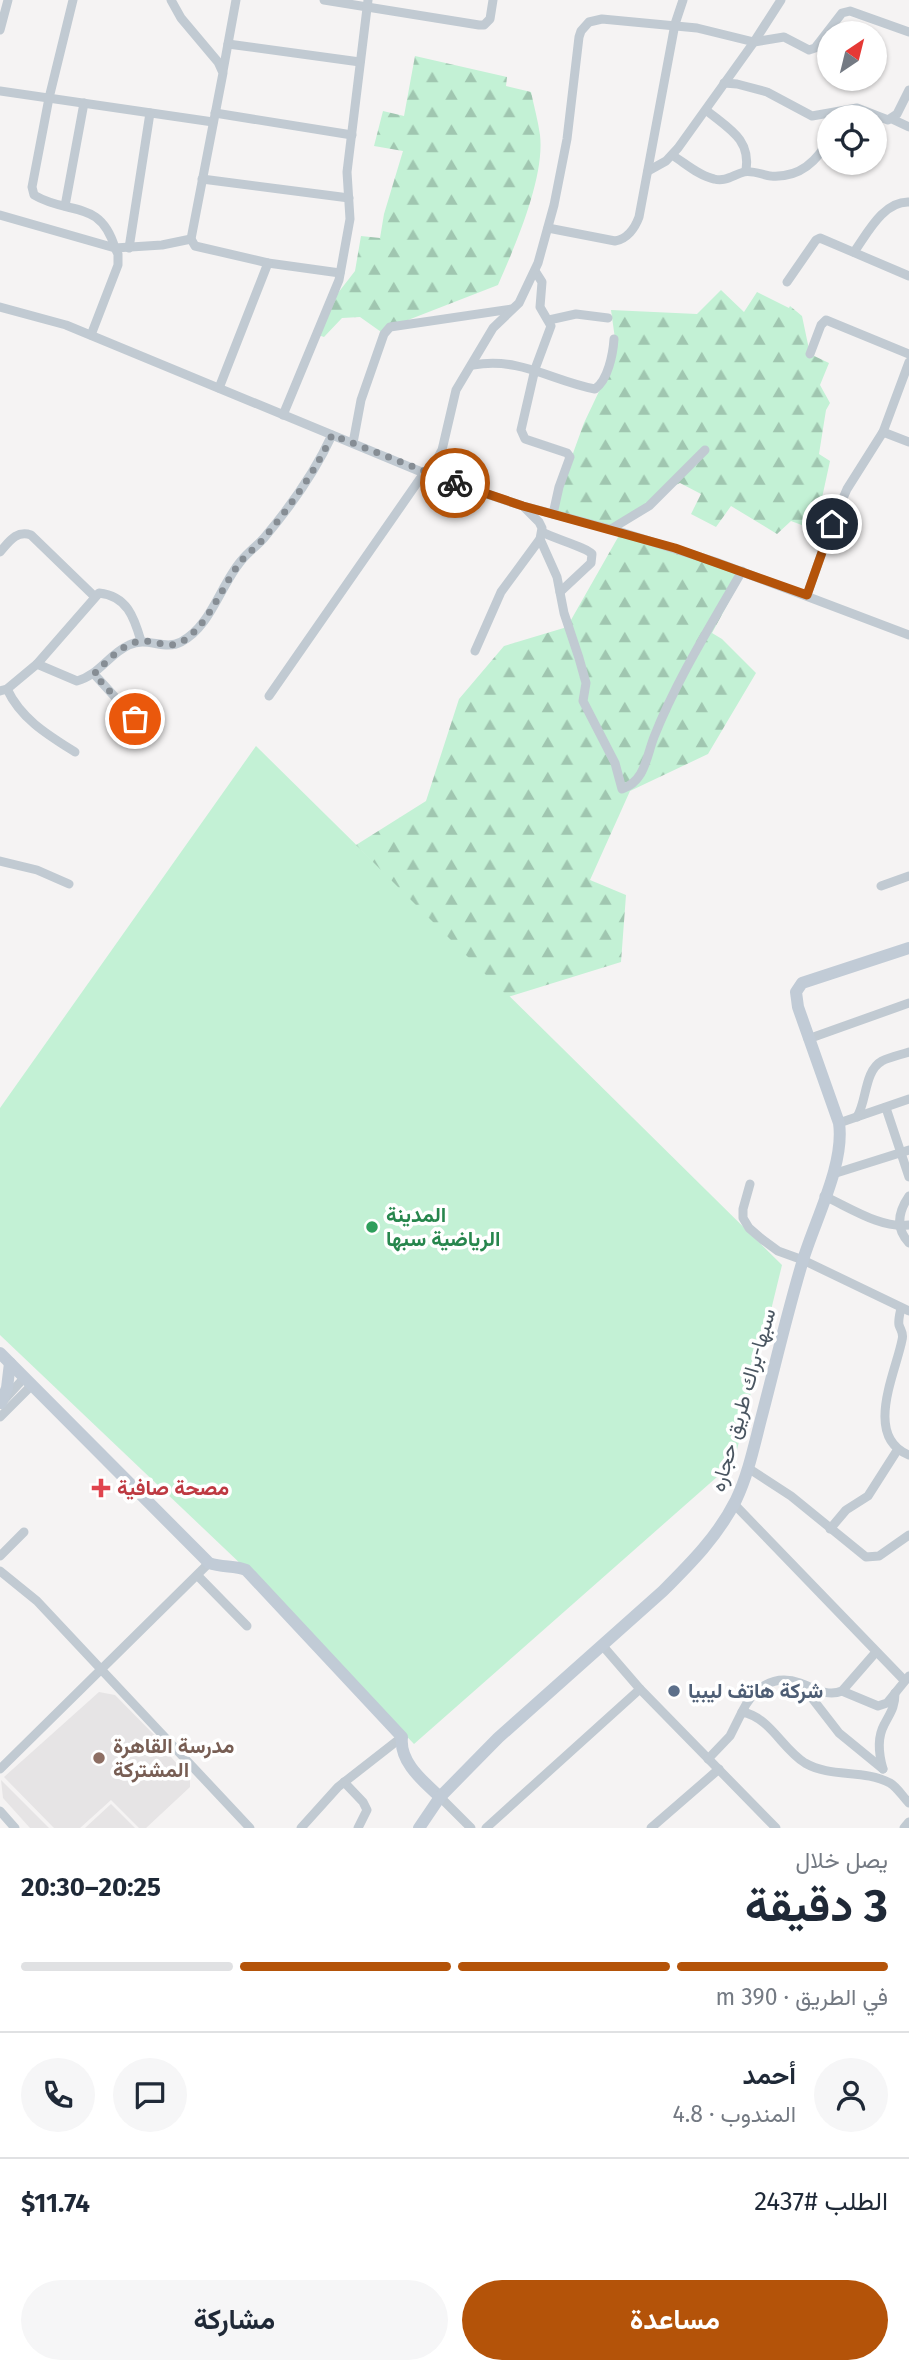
<!DOCTYPE html>
<html lang="ar">
<meta charset="utf-8">
<style>
body{margin:0;font-family:"Fira Sans",Vazirmatn,sans-serif;background:#f6f6f7;color:#1f2937;direction:rtl;height:100vh;display:flex;flex-direction:column;font-size:26px;white-space:nowrap}
*{box-sizing:border-box;margin:0}
p{font-size:23px;color:#747a83}
.icon{flex:none;width:38px;height:38px;fill:none;stroke:currentColor;stroke-width:2;stroke-linecap:round;stroke-linejoin:round}
.map{position:relative;height:1828px;overflow:hidden;direction:ltr}
.drawer{display:flex;flex-direction:column;background:#fff;flex:1}
.drawer>*{flex:none}
.needle{width:46px;rotate:35deg}
.tools{position:absolute;left:817px;top:21px;display:grid;gap:14px}
.tools a{display:grid;place-items:center;width:70px;height:70px;border-radius:50%;background:#fff;box-shadow:0 2px 5px #0004;font-size:35px}
.pin{position:absolute;display:grid;place-items:center;width:60px;height:60px;color:#fff;margin:-30px;border:4px solid #fff;border-radius:50%;box-shadow:0 2px 7px #0007}
.courier{position:absolute;display:grid;place-items:center;width:70px;height:70px;margin:-35px;border:5px solid #b45309;border-radius:50%;background:#fff;color:#222;box-shadow:0 2px 9px #0007}
.overview em{font-style:normal;font-weight:700}
.overview div{display:flex;flex-direction:column-reverse}
.overview{display:flex;align-items:center;justify-content:space-between;height:119px;padding:0 21px}
h1{font-size:46px;font-weight:700;line-height:52px}
.bar{display:grid;grid-template-columns:repeat(4,1fr);gap:10px 7px;align-content:center;height:84px;padding:0 21px}
.bar i{height:9px;border-radius:5px;background:#e0e1e3}
.bar .selected{background:#b45309}
.bar p{grid-column:span 4}
.line{display:flex;align-items:center;gap:18px;padding:0 21px;border-top:2px solid #e0e1e3}
.line div{flex:1}
.round{display:grid;place-items:center;flex:none;width:74px;height:74px;border-radius:37px;background:#f6f6f7}
.cta{display:flex;gap:14px;margin-top:auto;padding:14px 21px}
.cta a{flex:1;height:80px;border-radius:42px;background:#b45309;color:#fff;font-size:28px;font-weight:700;line-height:80px;text-align:center}
.cta a+a{background:#f6f6f7;color:#1f2937}
.map>svg:first-child{display:block}
</style>
<div class="map">
<svg width="909" height="1828" viewBox="0 0 909 1828">
<defs>
<pattern id="forest-firs" width="22" height="20" patternUnits="userSpaceOnUse" patternTransform="scale(1.75)"><rect width="22" height="20" fill="#c3f1d5"/><path d="M5 1l3.5 6h-7zM16 11l3.5 6h-7z" fill="#a0c6b0"/></pattern>
</defs>
<rect width="100%" height="100%" fill="#f5f3f3"/>
<g fill="#e6e4e5">
<polygon points="99,1692 115,1695 166,1747 166,1751 177,1764 182,1764 190,1773 190,1787 146,1828 139,1828 111,1800 80,1828 54,1828 4,1777"/>
<polygon points="1,1780 49,1828 30,1828 3,1798"/>
<polygon points="111,1804 135,1828 85,1828"/>
</g>
<polygon fill="#c3f1d5" points="256,746 782,1265 734,1462 414,1744 244,1567 0,1335 0,1108"/>
<g fill="url(#forest-firs)">
<path d="M415 56 507 77 506 86 531 92C534 106 538 121 540 135 545 178 515 246 498 285L390 327 384 334 360 317 342 318 324 337 318 335 331 302 355 271 361 236 380 238 384 214 403 151 374 146 383 111 404 116Z"/>
<polygon points="721,290 744,312 757,292 789,308 790,306 802,316 810,354 829,363 820,385 830,403 826,410 819,454 830,461 815,530 791,521 777,534 731,506 716,527 691,514 701,494 680,483 667,489 611,529 552,511 584,423 612,364 616,346 611,310 697,314"/>
<polygon points="621,532 745,572 712,633 722,639 756,673 708,754 630,791 590,880 626,895 621,962 508,997 356,845 426,801 459,699 504,646 567,627"/>
</g>
<g fill="none" stroke-linecap="round" stroke-linejoin="round">
<g stroke="#c1cad2" stroke-width="9">
<path d="M73 0 49 98 32 187 34 195C69 216 100 198 115 248L162 245 191 239"/>
<polyline points="171,0 181,18 218,62 223,73 191,239 195,246 268,263 340,273"/>
<polyline points="324,0 479,25 484,25 490,19 493,0"/>
<polyline points="0,30 8,0"/>
<polyline points="228,44 360,62"/>
<polyline points="223,71 236,0"/>
<polyline points="724,83 737,84 767,92 812,116 857,108 888,120 897,114 909,90"/>
<polyline points="0,91 213,122"/>
<path d="M706 110C729 129 751 139 746 171"/>
<polyline points="215,113 352,135"/>
<polyline points="892,119 909,127"/>
<path d="M672 155C685 163 699 176 714 179 726 182 733 175 744 172 752 170 763 175 771 176 799 178 818 161 830 137"/>
<polyline points="648,171 666,161 678,148 754,42 781,0"/>
<polyline points="202,179 349,198"/>
<polyline points="65,206 84,103"/>
<polyline points="0,215 115,248 118,254 118,265 91,335"/>
<path d="M548 228 615 241C627 239 635 228 639 217L675 24 683 0"/>
<polyline points="129,248 150,113"/>
<path d="M854 252C867 234 883 201 909 202"/>
<polyline points="535,271 542,282 540,307 551,326 535,369 521,430 525,439 567,453 570,457 559,487 553,514"/>
<polyline points="787,282 816,240 820,238 909,276"/>
<polyline points="0,307 66,325 424,473 523,506 621,532 716,562 909,635"/>
<polyline points="549,320 576,314 608,318"/>
<polyline points="810,354 821,325 826,320 909,354"/>
<polyline points="909,362 883,432 909,442"/>
<path d="M473 365C521 357 550 380 595 389 608 380 613 354 614 339"/>
<polyline points="219,388 268,263"/>
<polyline points="283,415 339,280 350,219 347,172 368,0"/>
<polyline points="353,443 361,400 384,334 390,327 512,309"/>
<polyline points="611,529 649,506 705,450"/>
<path d="M542 532C555 539 586 547 592 554L591 563 560 592"/>
<path d="M540 539 557 577 564 613 579 658 586 683 583 701 615 763 622 789C645 781 646 758 654 737 677 679 711 625 742 571"/>
<path d="M0 552C9 542 16 530 31 535L94 596"/>
<polyline points="807,595 832,524 847,489 883,432"/>
<polyline points="475,651 501,592 540,539 542,528 539,522 524,507"/>
<path d="M37 664 99 593C127 596 134 617 141 641"/>
<polyline points="94,674 135,719"/>
<path d="M7 689C21 719 48 735 75 752"/>
<path d="M0 691 7 689 37 664 77 681C99 675 109 654 129 645 147 636 164 651 181 642 211 626 220 586 241 561 248 552 257 546 264 538 291 506 315 472 332 435"/>
<polyline points="269,696 424,473 436,461 442,450 456,390 493,328 519,303 538,263 554,205 567,139 579,37 581,31 589,22 602,19 697,28 754,42 784,37 809,50 815,48 842,13 850,11 909,32"/>
<polyline points="0,861 37,870 69,884"/>
<polyline points="881,886 909,876"/>
<polyline points="808,1039 909,1003"/>
<polyline points="886,1108 909,1177"/>
<path d="M857 1117C867 1101 864 1071 882 1061 890 1057 900 1055 909 1052"/>
<polyline points="839,1123 909,1099"/>
<polyline points="833,1174 909,1150"/>
<polyline points="750,1184 743,1209 743,1218 749,1228 763,1240 778,1251 803,1260 909,1311"/>
<path d="M824 1196C849 1207 881 1229 909 1225"/>
<path d="M909 1196C898 1212 895 1228 909 1243"/>
<path d="M901 1308C900 1313 898 1320 899 1325 901 1331 904 1333 902 1340 896 1372 863 1437 909 1455"/>
<polyline points="4,1400 24,1378"/>
<polyline points="0,1417 31,1386"/>
<polyline points="748,1468 791,1496 866,1557 879,1556 909,1535"/>
<polyline points="734,1504 904,1680"/>
<polyline points="830,1529 846,1510 868,1496 898,1449"/>
<polyline points="0,1556 24,1532"/>
<polyline points="0,1571 37,1601 250,1828"/>
<polyline points="198,1576 247,1626"/>
<polyline points="602,1645 640,1689 776,1828"/>
<polyline points="801,1684 839,1733 883,1769"/>
<polyline points="842,1691 878,1706 887,1703 909,1676"/>
<path d="M742 1712C753 1689 773 1673 800 1683 814 1688 827 1697 842 1691L876 1652"/>
<path d="M708 1759 730 1736 742 1712C770 1717 782 1749 805 1763 831 1778 863 1769 890 1783 897 1787 903 1797 909 1803"/>
<polyline points="0,1769 209,1563"/>
<path d="M883 1769C879 1755 877 1738 884 1725 890 1713 895 1708 895 1693"/>
<polyline points="344,1782 363,1802 367,1810 358,1828"/>
<polyline points="440,1797 471,1828"/>
<polyline points="0,1811 15,1828"/>
<polyline points="301,1828 338,1787 402,1737"/>
<polyline points="486,1828 640,1689"/>
<polyline points="651,1828 719,1769"/>
<polyline points="904,1828 909,1822"/>
</g>
<g stroke="#c1cbd6" stroke-width="12">
<path d="M0 1353 209 1563C222 1568 235 1565 246 1570L402 1737C399 1762 423 1781 440 1797"/>
<polyline points="1,1403 7,1388 10,1363"/>
<path d="M419 1828 440 1797 498 1738 663 1591C691 1563 718 1536 736 1500 748 1475 754 1446 761 1419 775 1366 787 1313 803 1260 815 1220 845 1164 839 1123L798 1007 796 992 802 983 909 948"/>
</g>
</g>
<g fill="none" stroke-linecap="round" stroke-linejoin="round">
<path stroke="#868d94" stroke-width="7" stroke-dasharray="0 12.6" d="M135 719 94 674C108 661 122 643 142 641 156 640 169 650 183 641 209 624 221 588 239 564 246 554 257 547 265 537 291 505 315 472 332 435L455 483"/>
<polyline stroke="#b45309" stroke-width="9" points="455,483 523,506 675,548 807,595 832,524"/>
</g>
<circle fill="#2e9e5b" stroke="#fff" stroke-width="2.5" cx="372" cy="1227" r="7"/>
<path fill="#e0444e" stroke="#fff" stroke-width="2.5" d="M97.5 1477.5h7v7h7v7h-7v7h-7v-7h-7v-7h7z"/>
<circle fill="#5c6f8a" stroke="#fff" stroke-width="2.5" cx="674" cy="1691" r="7"/>
<circle fill="#8d6e63" stroke="#fff" stroke-width="2.5" cx="99" cy="1758" r="7"/>
<g text-anchor="middle" stroke-width="7" stroke-linejoin="round" paint-order="stroke">
<g font-size="21" font-weight="bold" fill="#27864d" stroke="#fff" text-anchor="start">
<text x="386" y="1222">المدينة<tspan x="386" dy="24">الرياضية سبها</tspan></text>
</g>
<g font-size="21" fill="#4a5661" stroke="#fff">
<text transform="translate(743 1400) rotate(-74)" y="7">سبها-براك طريق حجاره</text>
</g>
<g font-size="21" font-weight="bold" fill="#be3a42" stroke="#fff" text-anchor="start">
<text x="117" y="1495">مصحة صافية</text>
</g>
<g font-size="21" font-weight="bold" fill="#4e5e75" stroke="#fff" text-anchor="start">
<text x="688" y="1698">شركة هاتف ليبيا</text>
</g>
<g font-size="21" font-weight="bold" fill="#785e54" stroke="#fff" text-anchor="start">
<text x="113" y="1753">مدرسة القاهرة<tspan x="113" dy="24">المشتركة</tspan></text>
</g>
</g>
</svg>
<div class="tools">
<a><svg class="needle" viewBox="-14 -14 28 28"><path d="M0-13l5 13h-10z" fill="#e53935"/><path d="M0 13l5-13h-10z" fill="#747a83"/></svg></a>
<a><svg class="icon" aria-label="locate" viewBox="0 0 24 24"><circle cx="12" cy="12" r="6"/><path d="M12 2v4M12 18v4M2 12h4M18 12h4"/></svg></a>
</div>
<div class="pin" style="left:135px;top:719px;background:#ea580c"><svg class="icon" aria-label="bag" viewBox="0 0 24 24"><path d="M5 8h14l-1 12H6zM9 8a3 3 0 0 1 6 0"/></svg></div>
<div class="pin" style="left:832px;top:524px;background:#1f2937"><svg class="icon" aria-label="home" viewBox="0 0 24 24"><path d="M3 11l9-7 9 7M6 9v11h12V9"/></svg></div>
<div class="courier" style="left:455px;top:483px"><svg class="icon" aria-label="bike" viewBox="0 0 24 24"><circle cx="6" cy="16" r="4"/><circle cx="18" cy="16" r="4"/><path d="M6 16l4-8h5l3 8M10 8l3 8H6M13 5h3"/></svg></div>
</div>
<section class="drawer">
<div class="overview"><div><h1>3 دقيقة</h1><p>يصل خلال</p></div><em>20:25–20:30</em></div>
<div class="bar"><i class="selected"></i><i class="selected"></i><i class="selected"></i><i></i><p>في الطريق · 390 m</p></div>
<div class="line" style="height:126px"><a class="round"><svg class="icon" aria-label="person" viewBox="0 0 24 24"><circle cx="12" cy="8" r="4"/><path d="M4 21q1-7 8-7t8 7"/></svg></a><div><b>أحمد</b><p>المندوب · 4.8</p></div><a class="round"><svg class="icon" aria-label="chat" viewBox="0 0 24 24"><path d="M4 5h16v11H9l-5 4z"/></svg></a><a class="round"><svg class="icon" aria-label="phone" viewBox="0 0 24 24"><path d="M5 4h4l2 5-3 2q2 4 5 5l2-3 5 2v4C11 20 4 13 5 4z"/></svg></a></div>
<div class="line" style="height:91px"><div>الطلب #2437</div><b>$11.74</b></div>
<div class="cta"><a>مساعدة</a><a>مشاركة</a></div>
</section>
